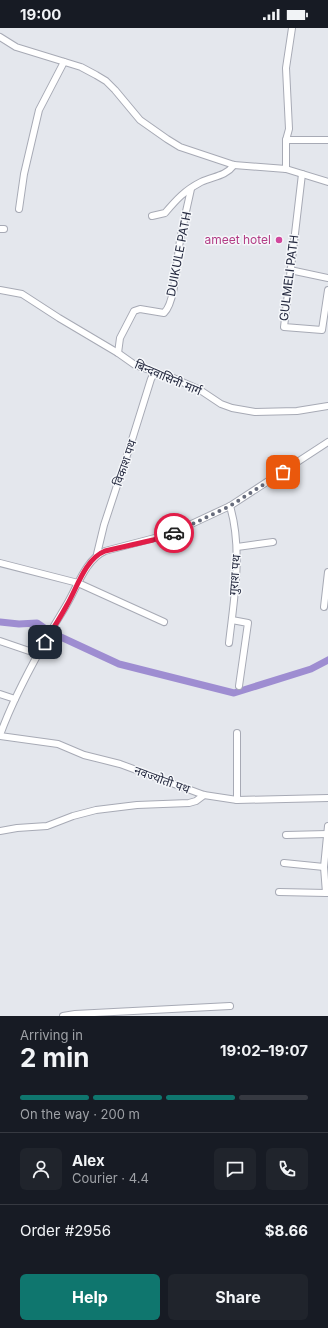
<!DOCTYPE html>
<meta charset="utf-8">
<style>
body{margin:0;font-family:Inter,"Noto Sans Devanagari",sans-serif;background:#20242c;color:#f1f3f6;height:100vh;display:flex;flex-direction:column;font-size:15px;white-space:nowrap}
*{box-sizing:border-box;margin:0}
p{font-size:13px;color:#9ea1a6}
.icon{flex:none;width:22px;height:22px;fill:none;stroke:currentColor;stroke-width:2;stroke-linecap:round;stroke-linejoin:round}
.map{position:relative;height:988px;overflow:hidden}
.side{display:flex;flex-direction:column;background:#171b24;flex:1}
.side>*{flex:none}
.pin{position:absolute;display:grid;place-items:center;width:34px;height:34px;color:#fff;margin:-17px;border-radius:8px;box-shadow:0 2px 6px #0006}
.courier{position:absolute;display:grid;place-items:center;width:40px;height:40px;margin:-20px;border:3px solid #e11d48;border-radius:50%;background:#fff;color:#222;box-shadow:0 1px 5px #0007}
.head em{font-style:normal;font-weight:700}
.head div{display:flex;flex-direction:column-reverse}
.head{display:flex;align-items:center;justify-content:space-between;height:68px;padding:0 20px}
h1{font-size:26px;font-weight:700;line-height:30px}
.bar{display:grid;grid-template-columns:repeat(4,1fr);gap:6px 4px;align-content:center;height:48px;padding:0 20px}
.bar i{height:5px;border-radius:3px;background:#363941}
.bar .active{background:#0f766e}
.bar p{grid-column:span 4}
.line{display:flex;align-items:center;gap:10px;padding:0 20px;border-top:1px solid #363941}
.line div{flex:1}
.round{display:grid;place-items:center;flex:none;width:42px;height:42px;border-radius:6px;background:#20242c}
.cta{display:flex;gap:8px;margin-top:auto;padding:8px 20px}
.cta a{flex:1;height:46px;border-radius:6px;background:#0f766e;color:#fff;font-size:16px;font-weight:700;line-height:46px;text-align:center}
.cta a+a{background:#20242c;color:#f1f3f6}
.status{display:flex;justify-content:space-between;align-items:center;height:28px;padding:0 20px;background:#171b24;direction:ltr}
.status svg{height:11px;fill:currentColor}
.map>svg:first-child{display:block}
</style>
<div class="status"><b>19:00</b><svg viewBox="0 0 49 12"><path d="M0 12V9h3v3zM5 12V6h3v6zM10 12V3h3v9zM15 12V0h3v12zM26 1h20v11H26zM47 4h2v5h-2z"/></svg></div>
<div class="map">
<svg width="328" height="988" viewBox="0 0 328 988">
<rect width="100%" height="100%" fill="#e4e7ed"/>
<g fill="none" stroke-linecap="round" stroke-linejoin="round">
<polyline stroke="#9e8dd1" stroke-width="7" points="0,594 19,596 37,595 50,604 119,636 234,665 311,641 328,632"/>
<g stroke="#a7aab5" stroke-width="8">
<g id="minor">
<polyline points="0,9 16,19 81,39 96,47 106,53 115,62 140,92 167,111 180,119 234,137 286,141 328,154"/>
<polyline points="286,112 328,112"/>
<polyline points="286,141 286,112 289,101 286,40 292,0"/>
<polyline points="302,146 284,299 322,302 328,262"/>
<polyline points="19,181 24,146 39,82 64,34"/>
<path d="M152 188 165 185C176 172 185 162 201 154 213 148 225 149 234 137"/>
<polyline points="0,201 4,201"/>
<polyline points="290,242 328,250"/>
<polyline points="0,262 22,266 59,290 118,325 135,337 173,350 200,362 221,376 232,380 255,384 297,383 328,378"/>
<path d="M118 325 120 310 134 283 140 281 164 285C175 275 177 234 179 219 182 199 187 180 191 161"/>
<polyline points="237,519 273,514"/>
<polyline points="97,526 104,497 131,415 151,351 155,344"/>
<polyline points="0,535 78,555 164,594"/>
<polyline points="324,579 328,544"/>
<polyline points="232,592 248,595 239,658"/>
<polyline points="0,613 38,626"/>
<path d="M229 615C234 570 243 523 230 478"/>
<polyline points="0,666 15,671"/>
<polyline points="237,705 237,772"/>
<path d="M0 707C13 671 32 636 51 603 56 594 62 585 67 576 77 559 86 531 105 523L170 506 230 478 328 414"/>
<polyline points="0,708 58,716 84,727 120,736 204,767 237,772 328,770"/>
<polyline points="328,798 324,839 326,865 328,865"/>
<polyline points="0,803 17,800 47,798 73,788 96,782 137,777 189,775 196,773 204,767"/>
<polyline points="286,807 327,806"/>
<polyline points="284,835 324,839"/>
<polyline points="279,864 326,865"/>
<polyline points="63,988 75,986 230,978"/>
</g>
</g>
<use href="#minor" stroke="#fff" stroke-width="6"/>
</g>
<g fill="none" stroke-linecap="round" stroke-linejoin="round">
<polyline stroke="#676c7c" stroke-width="4" stroke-dasharray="0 7.2" points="174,505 230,478 283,444"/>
<path stroke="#e11d48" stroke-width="5" d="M45 614C52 602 60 590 67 577 77 560 85 531 105 523L153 512 174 505"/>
</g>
<circle fill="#d1479c" stroke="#f5f7fa" stroke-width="1.5" cx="279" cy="212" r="4"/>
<g text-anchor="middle" stroke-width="3" stroke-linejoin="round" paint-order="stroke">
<g font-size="12" fill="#b23c85" stroke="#f5f7fa" text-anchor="end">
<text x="271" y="216">ameet hotel</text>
</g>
<g font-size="12" fill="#24293f" stroke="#f5f7fa">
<text transform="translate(179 226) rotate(-79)" y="4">DUIKULE PATH</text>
<text transform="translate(289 250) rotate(-83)" y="4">GULMELI PATH</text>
<text transform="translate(168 350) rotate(23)" y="4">बिन्दवासिनी मार्ग</text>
<text transform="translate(125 435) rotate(-71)" y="4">विकाश पथ</text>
<text transform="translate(235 547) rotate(-86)" y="4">गुराश पथ</text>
<text transform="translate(162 752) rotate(20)" y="4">नवज्योती पथ</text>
</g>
</g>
</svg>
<div class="pin" style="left:283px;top:444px;background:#ea580c"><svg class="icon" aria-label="bag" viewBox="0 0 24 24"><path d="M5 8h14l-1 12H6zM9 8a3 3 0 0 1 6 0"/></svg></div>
<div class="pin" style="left:45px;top:614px;background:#1f2937"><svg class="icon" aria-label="home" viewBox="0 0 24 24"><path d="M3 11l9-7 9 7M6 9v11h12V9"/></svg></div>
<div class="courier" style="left:174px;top:505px"><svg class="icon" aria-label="car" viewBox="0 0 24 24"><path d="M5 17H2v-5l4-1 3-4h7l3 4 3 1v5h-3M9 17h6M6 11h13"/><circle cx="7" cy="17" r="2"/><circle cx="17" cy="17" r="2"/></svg></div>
</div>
<section class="side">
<div class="head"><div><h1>2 min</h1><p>Arriving in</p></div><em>19:02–19:07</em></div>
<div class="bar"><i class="active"></i><i class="active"></i><i class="active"></i><i></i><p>On the way · 200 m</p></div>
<div class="line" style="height:72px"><a class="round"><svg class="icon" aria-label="person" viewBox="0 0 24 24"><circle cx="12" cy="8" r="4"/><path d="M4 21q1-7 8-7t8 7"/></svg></a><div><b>Alex</b><p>Courier · 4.4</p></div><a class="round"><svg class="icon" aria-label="chat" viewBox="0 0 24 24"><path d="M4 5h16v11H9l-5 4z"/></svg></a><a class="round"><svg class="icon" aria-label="phone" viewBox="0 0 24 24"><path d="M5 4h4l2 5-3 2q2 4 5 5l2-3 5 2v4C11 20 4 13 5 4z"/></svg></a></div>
<div class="line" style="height:52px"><div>Order #2956</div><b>$8.66</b></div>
<div class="cta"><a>Help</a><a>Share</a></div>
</section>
